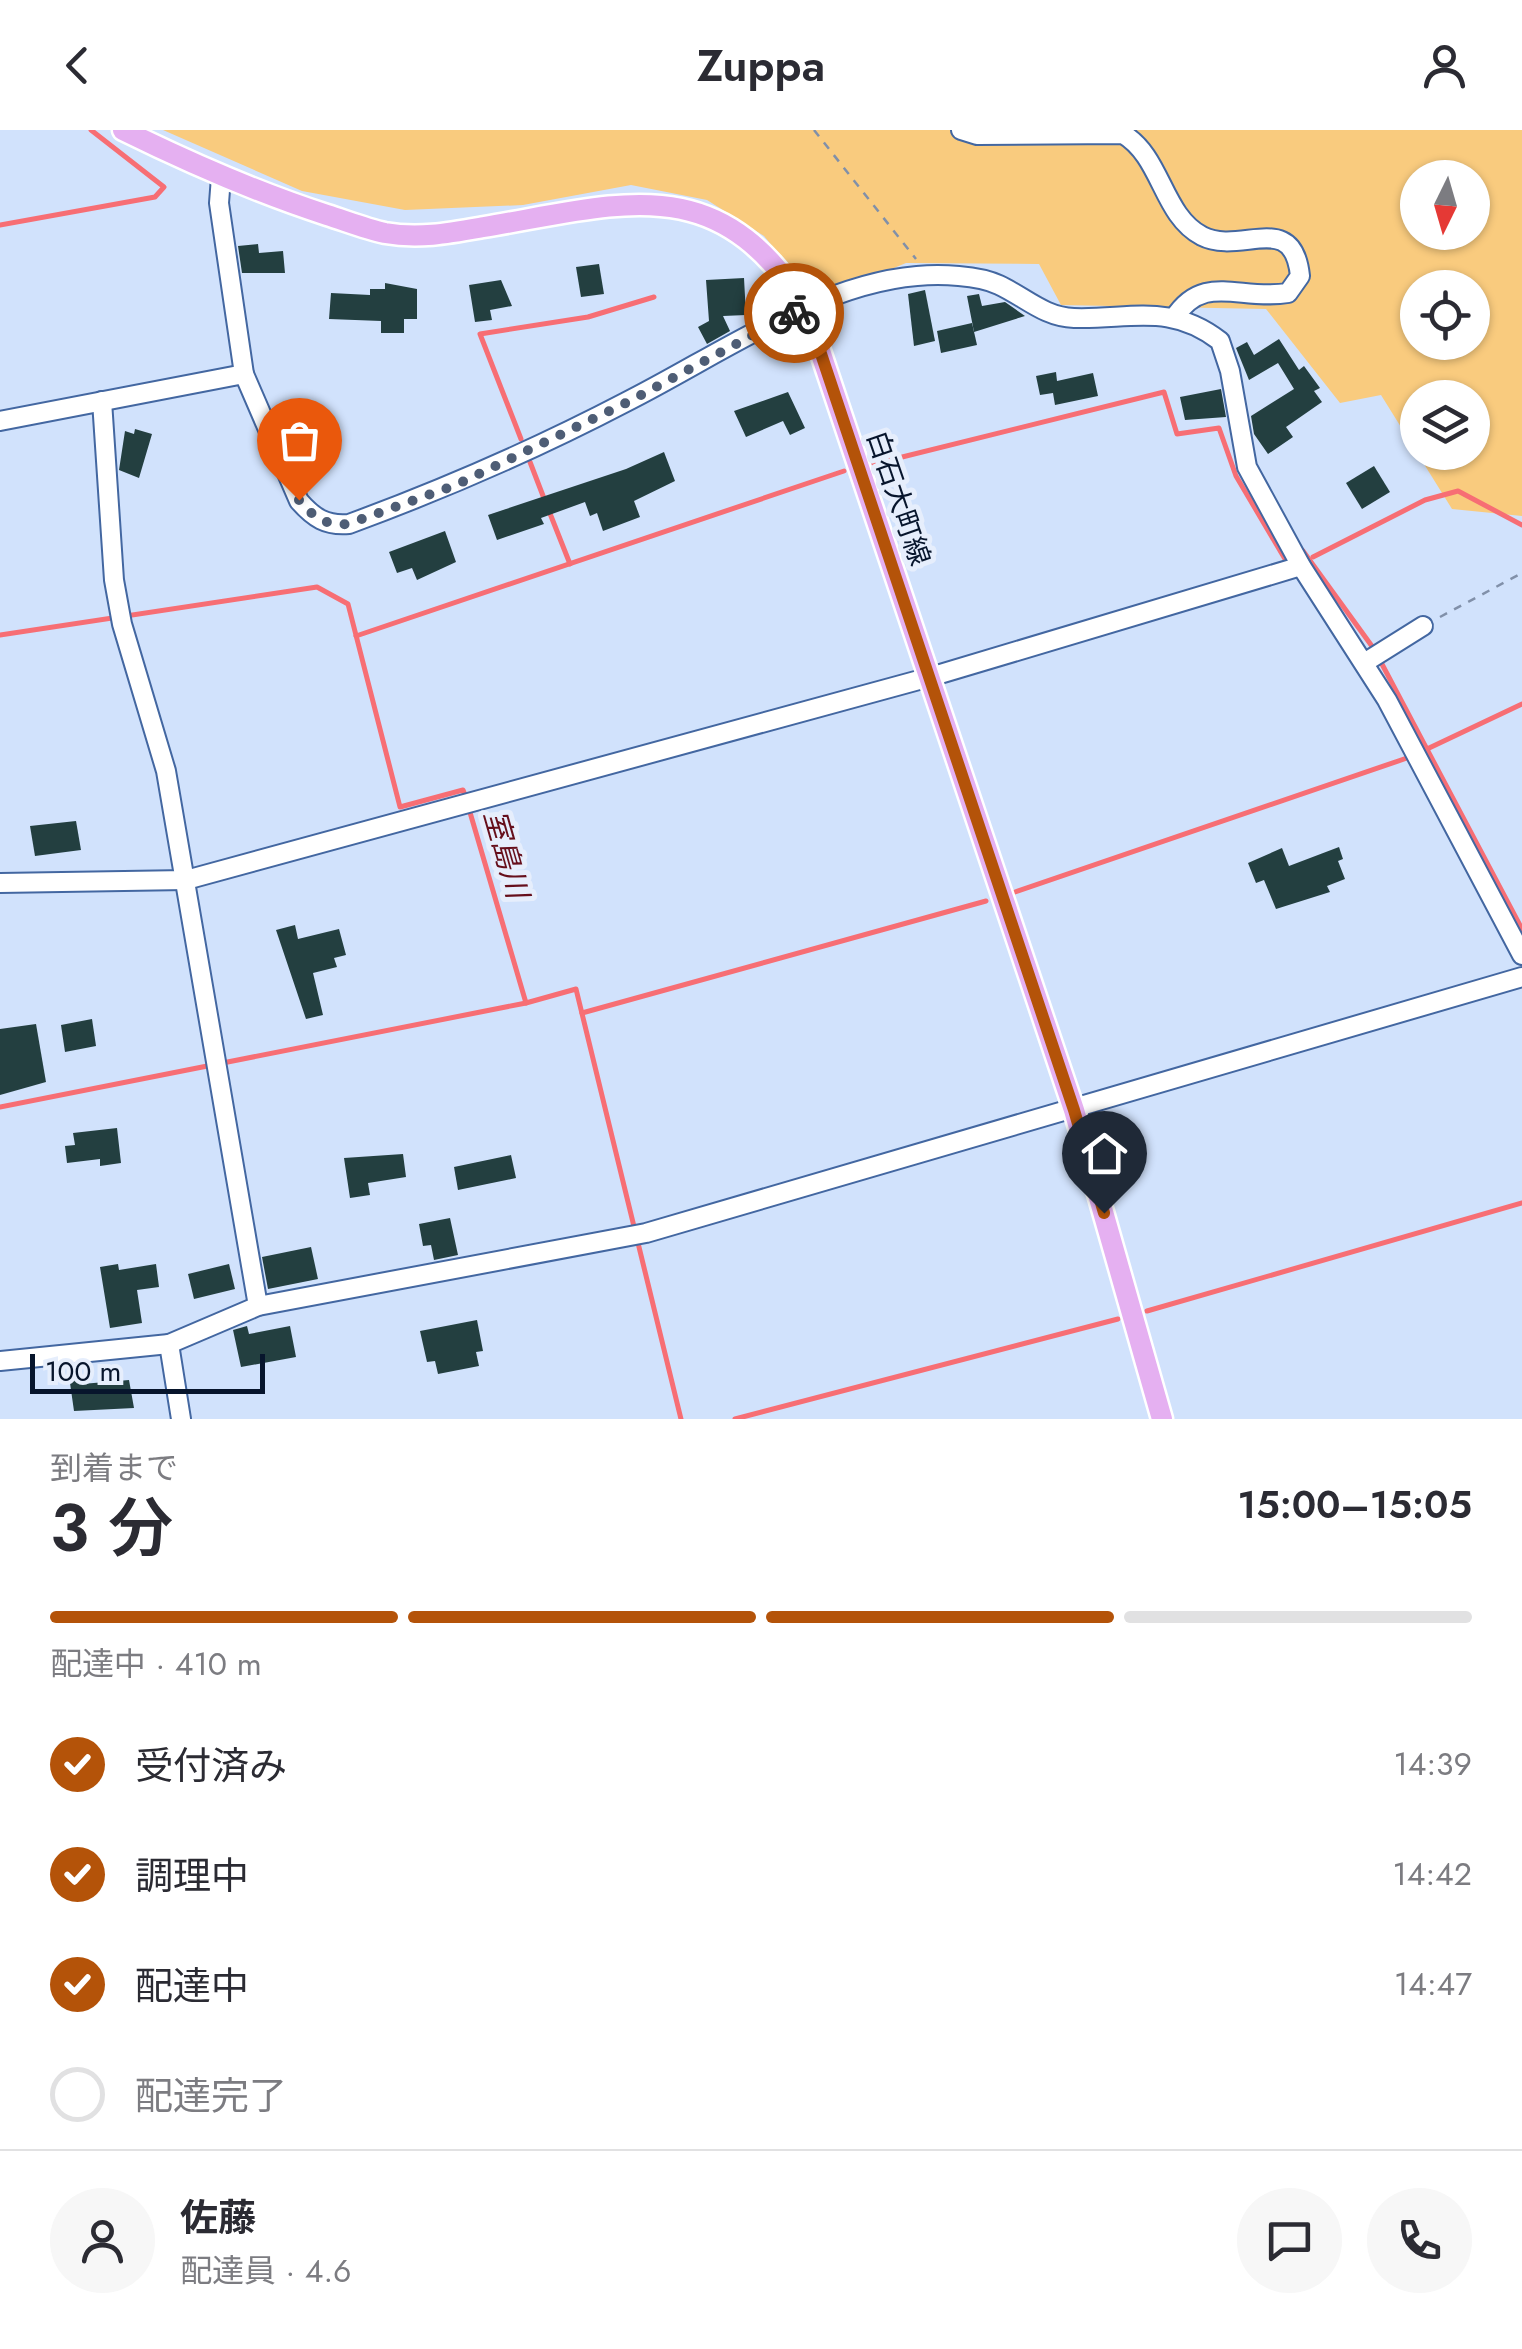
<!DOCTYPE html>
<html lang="ja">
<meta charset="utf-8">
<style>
body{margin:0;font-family:Jost,"Noto Sans JP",sans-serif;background:#f7f7f7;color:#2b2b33;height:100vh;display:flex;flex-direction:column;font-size:38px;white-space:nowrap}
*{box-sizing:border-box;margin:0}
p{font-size:32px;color:#7c7c81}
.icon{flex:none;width:55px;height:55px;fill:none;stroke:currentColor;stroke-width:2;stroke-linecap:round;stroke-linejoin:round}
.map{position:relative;height:1289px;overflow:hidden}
.panel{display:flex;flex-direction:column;background:#fff;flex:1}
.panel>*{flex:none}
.needle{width:65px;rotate:185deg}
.fabs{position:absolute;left:1400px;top:30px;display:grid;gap:20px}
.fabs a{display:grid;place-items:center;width:90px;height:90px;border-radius:50%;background:#fff;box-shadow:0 2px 8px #0004;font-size:50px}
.scale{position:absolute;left:30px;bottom:25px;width:235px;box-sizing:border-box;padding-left:10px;border:5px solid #07152c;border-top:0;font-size:28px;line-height:35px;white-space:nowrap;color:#07152c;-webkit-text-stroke:8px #e6eefc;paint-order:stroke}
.pin{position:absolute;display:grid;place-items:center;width:85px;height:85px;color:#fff;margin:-102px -42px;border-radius:50% 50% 50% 0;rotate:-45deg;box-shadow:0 0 10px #0007}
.pin .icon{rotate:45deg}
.courier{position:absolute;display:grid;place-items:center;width:100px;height:100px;margin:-50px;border:8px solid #b45309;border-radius:50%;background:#fff;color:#222;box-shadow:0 2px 12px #0007}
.head em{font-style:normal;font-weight:600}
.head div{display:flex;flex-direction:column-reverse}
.head{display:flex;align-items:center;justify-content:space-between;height:170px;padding:0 50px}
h1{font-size:65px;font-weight:600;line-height:75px}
.bar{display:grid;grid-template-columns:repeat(4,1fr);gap:15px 10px;align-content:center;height:120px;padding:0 50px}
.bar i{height:12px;border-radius:8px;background:#e1e1e2}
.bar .on{background:#b45309}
.bar p{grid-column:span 4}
.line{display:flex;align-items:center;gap:25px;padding:0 50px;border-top:2px solid #e1e1e2}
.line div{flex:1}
.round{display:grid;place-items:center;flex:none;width:105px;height:105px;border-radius:52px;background:#f7f7f7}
ol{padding:0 50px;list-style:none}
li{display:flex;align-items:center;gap:30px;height:110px}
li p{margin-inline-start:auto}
li .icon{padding:10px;border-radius:50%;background:#b45309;color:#fff;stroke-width:4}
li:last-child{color:#7c7c81}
li i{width:55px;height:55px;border:5px solid #e1e1e2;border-radius:50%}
header{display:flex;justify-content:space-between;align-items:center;height:130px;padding:0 50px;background:#fff;font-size:45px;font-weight:600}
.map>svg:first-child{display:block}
</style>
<header><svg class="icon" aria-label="back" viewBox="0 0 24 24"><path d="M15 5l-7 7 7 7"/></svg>Zuppa<svg class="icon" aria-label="person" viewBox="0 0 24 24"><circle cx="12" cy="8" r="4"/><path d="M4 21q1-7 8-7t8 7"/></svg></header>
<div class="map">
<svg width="1522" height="1289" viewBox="0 0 1522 1289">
<rect width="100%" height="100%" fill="#d1e2fc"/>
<path fill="#f9cb7e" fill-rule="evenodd" d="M163 0H1522V386L1452 379 1381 265 1340 273 1266 179 1061 175 1039 134 906 133 838 161 807 158 764 106 707 70 631 55 523 75 405 80 302 61ZM1418 48H1472V102H1418ZM1418 158H1472V212H1418ZM1418 268H1472V322H1418Z"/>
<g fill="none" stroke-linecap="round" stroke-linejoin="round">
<g stroke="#f76e74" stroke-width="5">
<polyline points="0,95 155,67 164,57 91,0"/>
<polyline points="521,309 480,204 588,187 654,167"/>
<polyline points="530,332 545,371"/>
<polyline points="874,334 1164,262 1177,304 1219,298 1236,346 1285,429"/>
<polyline points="549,381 570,434"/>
<polyline points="1303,421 1374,519 1522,799"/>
<polyline points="1313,427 1425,370 1458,361 1522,395"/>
<polyline points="0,505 317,457 348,474 400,677 463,660 466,668"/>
<polyline points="356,506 844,341"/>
<polyline points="1427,619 1522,574"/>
<polyline points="469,679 526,873 576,859 681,1289"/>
<polyline points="1015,762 1407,628"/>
<polyline points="582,883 986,771"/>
<polyline points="0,977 526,873"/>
<polyline points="1147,1181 1522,1073"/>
<polyline points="735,1289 1118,1189"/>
</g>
</g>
<g fill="#233f40">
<polygon points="258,114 259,123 283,121 285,143 242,143 238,116"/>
<polygon points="599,134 604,164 581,167 576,137"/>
<polygon points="744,148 746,185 723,186 730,201 707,214 698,197 709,191 706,150"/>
<polygon points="501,150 512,176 490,180 492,190 475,192 469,155"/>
<polygon points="385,153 417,159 417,189 404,189 404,203 381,203 381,191 329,189 331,163 370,165 370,159 385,159"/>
<polygon points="925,160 935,211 914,216 908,164"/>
<polygon points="979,164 982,176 1005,172 1025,186 974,202 967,166"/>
<polygon points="972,193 977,215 941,223 937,201"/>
<polygon points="1279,209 1299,240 1304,236 1320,258 1314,261 1322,272 1286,297 1293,307 1268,324 1254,304 1251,286 1294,259 1278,233 1249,250 1236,218 1247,212 1254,225"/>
<polygon points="1056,242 1057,251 1093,243 1098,266 1055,275 1053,263 1040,265 1036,246"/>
<polygon points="1221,259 1226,287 1185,290 1180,267"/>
<polygon points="788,262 805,298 790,305 783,291 746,307 734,281"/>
<polygon points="135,299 152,304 139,348 119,340 125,301 134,304"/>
<polygon points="664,322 675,351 634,371 640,387 603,401 597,383 590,386 585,372 541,388 544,394 497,410 488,385 626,339"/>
<polygon points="1374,336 1390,362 1362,379 1346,353"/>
<polygon points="445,401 456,432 417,450 412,438 397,443 389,422"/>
<polygon points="76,691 81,720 35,726 30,696"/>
<polygon points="1339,717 1343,729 1338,731 1345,749 1327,756 1330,762 1276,779 1264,750 1256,753 1248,733 1282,718 1289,736"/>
<polygon points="295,795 298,809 339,799 346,825 334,828 337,837 313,843 323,885 306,889 276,800"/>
<polygon points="92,889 96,916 65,922 61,895"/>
<polygon points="36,894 46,952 0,965 0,899"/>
<polygon points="117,998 121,1033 100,1036 100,1029 67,1033 65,1016 75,1015 73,1003"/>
<polygon points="403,1024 406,1047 368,1053 370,1065 350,1068 344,1028"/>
<polygon points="511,1025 516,1048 458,1060 454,1037"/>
<polygon points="450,1088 458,1125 434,1130 431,1115 423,1116 419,1094"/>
<polygon points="311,1117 318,1149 268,1159 262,1127"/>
<polygon points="118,1134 119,1140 156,1134 159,1157 137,1160 142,1193 110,1198 100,1137"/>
<polygon points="229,1134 235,1159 194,1169 188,1144"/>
<polygon points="477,1190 483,1221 476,1222 479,1236 438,1244 435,1231 427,1232 420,1201"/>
<polygon points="247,1196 249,1204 290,1196 296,1227 241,1237 233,1200"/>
<polygon points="80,1238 82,1254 129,1250 134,1278 74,1281 68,1239"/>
</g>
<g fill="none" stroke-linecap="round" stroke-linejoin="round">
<g stroke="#4367a1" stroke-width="22">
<g id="minor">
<path d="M961 0 977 5 1123 4C1162 27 1162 85 1202 106 1241 126 1293 79 1300 146L1288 163C1239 171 1204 142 1174 188"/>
<polyline points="221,47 219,73 244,244"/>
<polyline points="102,271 114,450 122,494 166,641 258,1176"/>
<path d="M0 291 244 244 299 371C314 388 326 396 349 394 444 359 536 319 626 272 714 228 817 154 917 146 940 144 978 145 999 155 1025 167 1044 187 1074 188 1129 190 1170 172 1220 211L1230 241 1247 337 1301 436 1387 570 1522 825"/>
<polyline points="1364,533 1423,496"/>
<polyline points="0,753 186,750 930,547 1301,436"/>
<polyline points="0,1231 169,1214"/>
<polyline points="181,1289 169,1214 258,1176 646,1103 1522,847"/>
</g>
</g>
<g stroke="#fff" stroke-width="25">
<path id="major" d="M123 0C190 33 256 62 327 85 346 91 366 99 385 103 419 109 450 103 484 97 622 74 718 37 806 179L1074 980 1162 1289"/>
</g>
<g stroke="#8190a9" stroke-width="2.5" stroke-dasharray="8 8" stroke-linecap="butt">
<polyline points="814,0 916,129"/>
<polyline points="1440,487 1522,443"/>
</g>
<use href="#minor" stroke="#fff" stroke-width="18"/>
<use href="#major" stroke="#e5b0f1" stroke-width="20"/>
</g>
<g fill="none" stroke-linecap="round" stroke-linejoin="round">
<path stroke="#4e5d75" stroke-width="10" stroke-dasharray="0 18" d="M299 370C314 388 326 396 348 394L456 355 628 272 794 183"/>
<polyline stroke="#b45309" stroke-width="12" points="794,183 806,179 1074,980 1104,1083"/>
</g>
<g text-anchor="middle" stroke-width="10" stroke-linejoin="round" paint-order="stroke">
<g font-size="28" fill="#07152c" stroke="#e6eefc">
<text transform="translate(899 368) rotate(71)" y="10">白石大町線</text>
</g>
<g font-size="30" font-style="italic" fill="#660f1b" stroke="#e6eefc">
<text transform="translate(506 724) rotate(74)" y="10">室島川</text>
</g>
</g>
</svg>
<div class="fabs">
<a><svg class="needle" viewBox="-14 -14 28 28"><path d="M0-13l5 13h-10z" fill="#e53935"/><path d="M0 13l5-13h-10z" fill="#7c7c81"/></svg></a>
<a><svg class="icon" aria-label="locate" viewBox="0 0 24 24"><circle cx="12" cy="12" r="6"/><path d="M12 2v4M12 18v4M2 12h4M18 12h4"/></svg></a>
<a><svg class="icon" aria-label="layers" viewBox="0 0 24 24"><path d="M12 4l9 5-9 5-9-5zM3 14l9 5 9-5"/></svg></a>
</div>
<div class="scale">100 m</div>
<div class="pin" style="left:299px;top:370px;background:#ea580c"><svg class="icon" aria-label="bag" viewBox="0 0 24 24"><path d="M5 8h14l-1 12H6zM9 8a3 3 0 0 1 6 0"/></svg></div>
<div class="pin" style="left:1104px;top:1083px;background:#1f2937"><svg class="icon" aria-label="home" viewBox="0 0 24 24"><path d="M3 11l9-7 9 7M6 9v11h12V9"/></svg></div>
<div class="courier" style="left:794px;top:183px"><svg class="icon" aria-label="bike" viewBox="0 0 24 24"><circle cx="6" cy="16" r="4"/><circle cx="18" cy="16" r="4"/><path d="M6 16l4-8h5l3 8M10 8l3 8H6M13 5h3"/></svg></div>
</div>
<section class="panel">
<div class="head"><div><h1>3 分</h1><p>到着まで</p></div><em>15:00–15:05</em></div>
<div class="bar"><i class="on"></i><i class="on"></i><i class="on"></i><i></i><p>配達中 · 410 m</p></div>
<ol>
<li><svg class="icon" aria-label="check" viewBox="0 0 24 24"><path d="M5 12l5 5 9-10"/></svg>受付済み<p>14:39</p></li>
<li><svg class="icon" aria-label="check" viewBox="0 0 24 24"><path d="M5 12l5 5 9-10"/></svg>調理中<p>14:42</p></li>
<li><svg class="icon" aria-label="check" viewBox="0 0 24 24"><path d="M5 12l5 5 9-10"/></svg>配達中<p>14:47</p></li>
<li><i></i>配達完了</li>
</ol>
<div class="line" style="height:180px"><a class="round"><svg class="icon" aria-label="person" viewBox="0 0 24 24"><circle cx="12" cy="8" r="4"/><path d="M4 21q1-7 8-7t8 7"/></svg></a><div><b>佐藤</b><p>配達員 · 4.6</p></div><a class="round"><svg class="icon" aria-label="chat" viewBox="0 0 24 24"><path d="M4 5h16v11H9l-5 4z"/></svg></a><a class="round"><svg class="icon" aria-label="phone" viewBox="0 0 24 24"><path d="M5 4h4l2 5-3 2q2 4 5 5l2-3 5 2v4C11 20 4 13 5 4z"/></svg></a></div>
</section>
